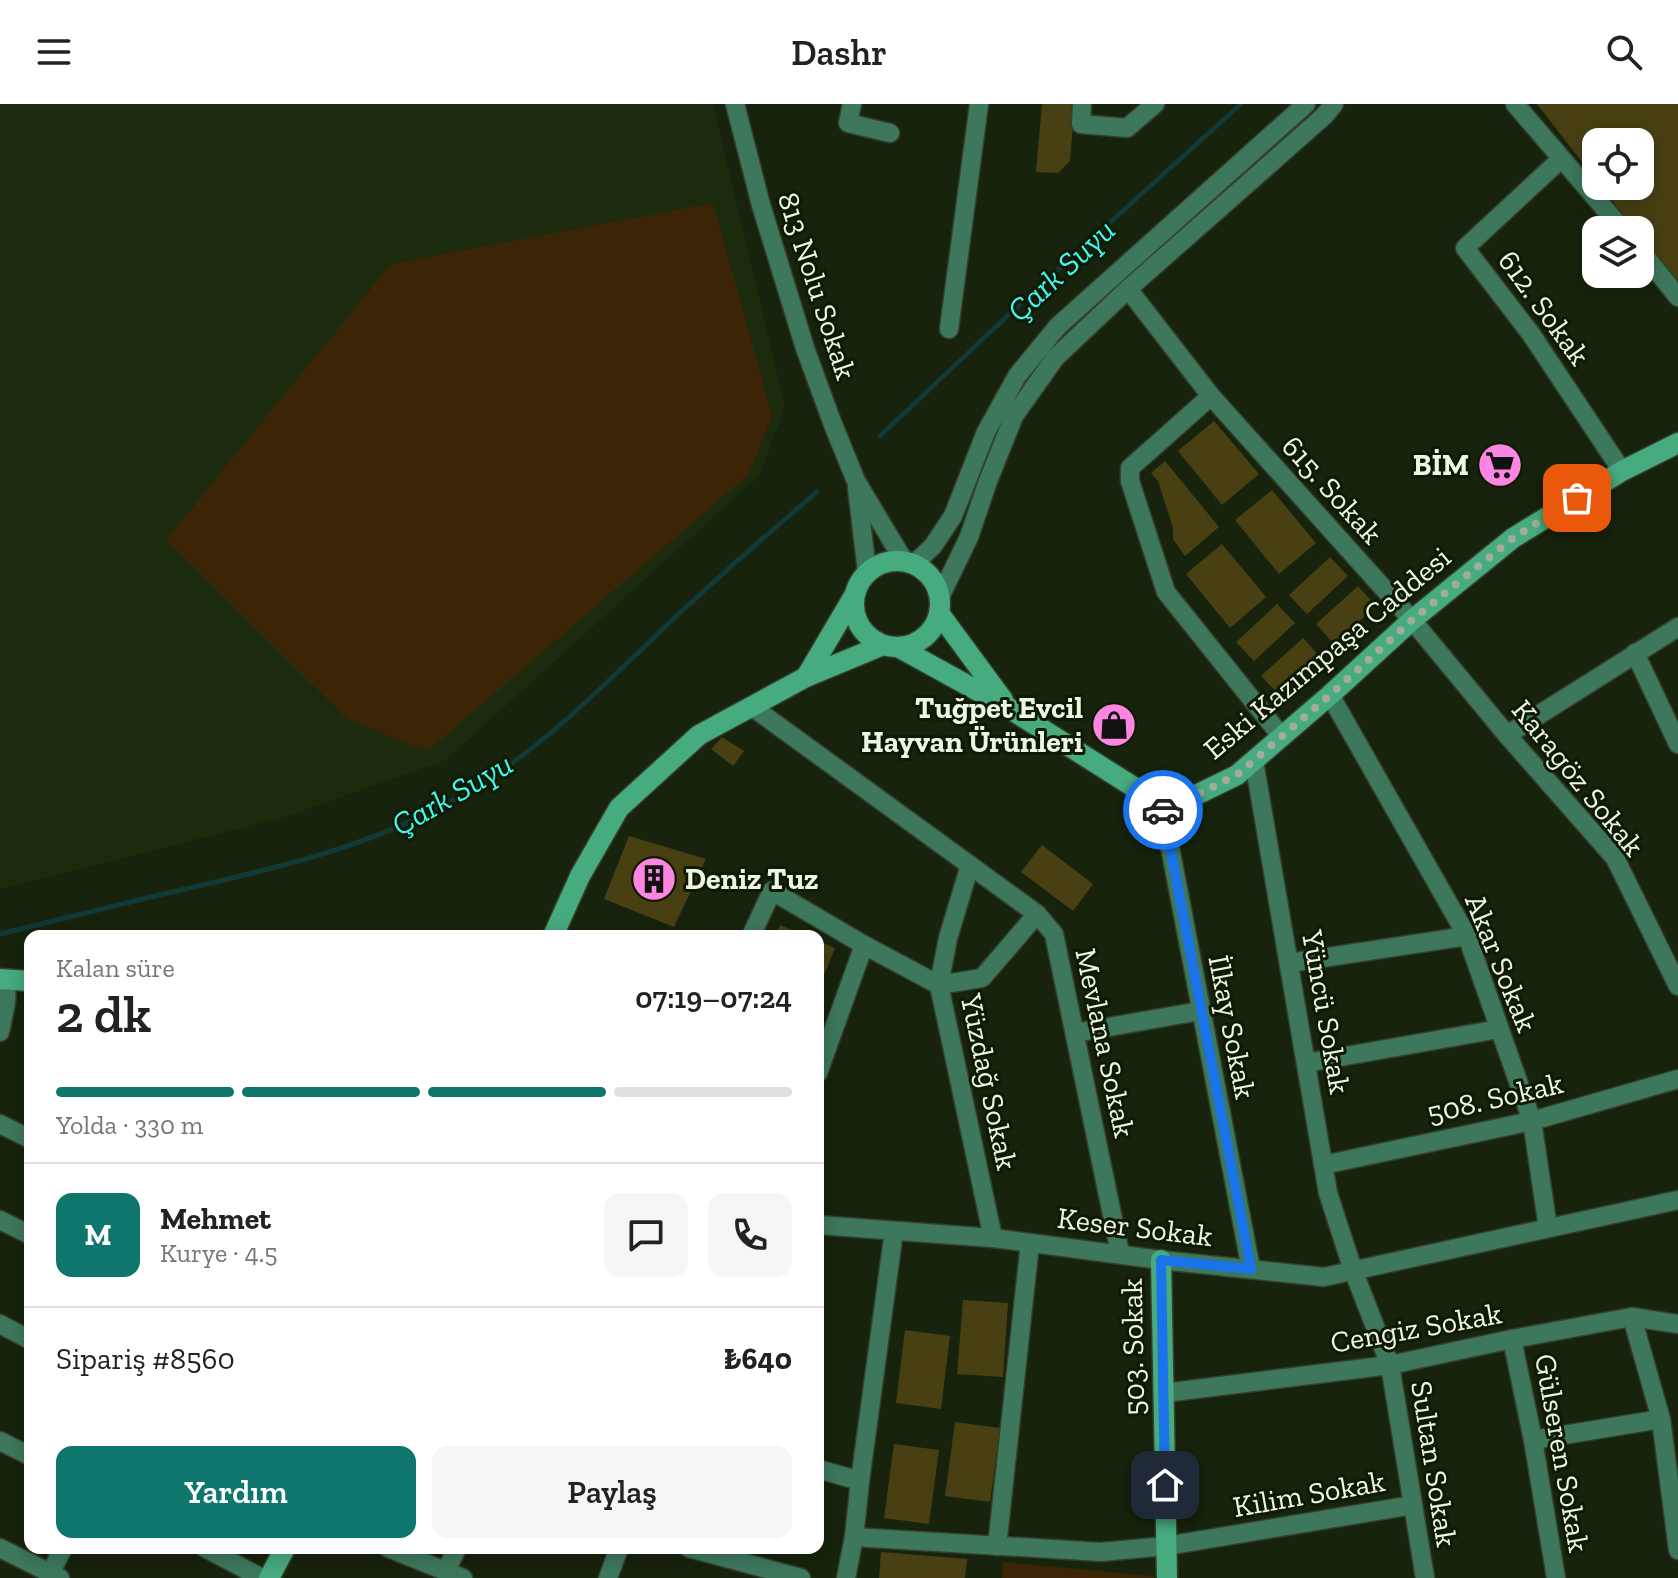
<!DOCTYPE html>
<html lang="tr">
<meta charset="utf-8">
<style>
body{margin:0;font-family:"Zilla Slab",serif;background:#f6f6f6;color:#222;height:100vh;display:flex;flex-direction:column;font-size:30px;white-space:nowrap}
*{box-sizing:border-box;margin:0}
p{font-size:26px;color:#767676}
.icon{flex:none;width:44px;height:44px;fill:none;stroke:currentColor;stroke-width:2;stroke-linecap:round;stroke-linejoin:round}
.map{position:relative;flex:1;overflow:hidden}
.panel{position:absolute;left:24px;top:826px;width:800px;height:624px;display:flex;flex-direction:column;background:#fff;border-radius:16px;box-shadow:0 4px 20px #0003}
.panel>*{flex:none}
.buttons{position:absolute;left:1582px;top:24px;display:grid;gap:16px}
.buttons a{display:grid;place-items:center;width:72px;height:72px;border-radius:16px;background:#fff;box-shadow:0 4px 20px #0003;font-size:40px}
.pin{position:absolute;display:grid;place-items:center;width:68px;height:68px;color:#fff;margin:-34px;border-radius:16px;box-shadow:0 4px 12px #0006}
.courier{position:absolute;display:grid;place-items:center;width:80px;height:80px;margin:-40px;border:6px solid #1a73e8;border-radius:50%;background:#fff;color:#222;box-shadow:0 2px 10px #0007}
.head em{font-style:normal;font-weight:600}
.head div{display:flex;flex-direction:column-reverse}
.head{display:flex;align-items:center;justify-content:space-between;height:136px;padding:0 32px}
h1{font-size:52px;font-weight:600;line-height:60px}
.bar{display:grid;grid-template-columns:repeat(4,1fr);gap:12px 8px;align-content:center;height:96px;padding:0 32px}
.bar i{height:10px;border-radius:6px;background:#e0e0e0}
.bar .active{background:#0f766e}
.bar p{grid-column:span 4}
.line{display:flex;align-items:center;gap:20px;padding:0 32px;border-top:2px solid #e0e0e0}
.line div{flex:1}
.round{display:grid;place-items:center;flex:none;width:84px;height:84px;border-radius:16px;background:#f6f6f6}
.button{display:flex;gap:16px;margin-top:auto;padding:16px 32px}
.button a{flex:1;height:92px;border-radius:16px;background:#0f766e;color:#fff;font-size:32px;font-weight:600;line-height:92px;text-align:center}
.button a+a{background:#f6f6f6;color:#222}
header{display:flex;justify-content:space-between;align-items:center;height:104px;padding:0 32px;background:#fff;font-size:36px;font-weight:600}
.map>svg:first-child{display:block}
</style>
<header><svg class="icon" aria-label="menu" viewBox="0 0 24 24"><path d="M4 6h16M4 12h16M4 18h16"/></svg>Dashr<svg class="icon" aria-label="search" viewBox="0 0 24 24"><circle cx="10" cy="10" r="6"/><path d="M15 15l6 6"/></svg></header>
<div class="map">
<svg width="1678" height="1474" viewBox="0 0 1678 1474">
<rect width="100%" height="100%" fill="#17230c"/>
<polygon fill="#1c2b0d" points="0,0 713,0 785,303 759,372 446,656 285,713 0,785"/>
<g fill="#3c2506">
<polygon points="713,99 772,311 749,370 430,645 418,644 346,614 166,436 391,160"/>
<polygon points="1003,1458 1154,1472 1154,1474 1002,1474"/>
</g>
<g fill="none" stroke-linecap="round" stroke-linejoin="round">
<g stroke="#113938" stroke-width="5">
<polyline points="880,332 1021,199 1241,0"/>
<path d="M0 830C53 817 106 804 159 791 265 767 373 744 468 688 543 644 605 580 667 521 716 475 766 431 817 388"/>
</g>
</g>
<g fill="#484012">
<polygon points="1042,0 1071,0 1074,6 1070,57 1058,69 1036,68"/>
<polygon points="1537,0 1678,0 1678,181 1640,133 1640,126 1635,126 1601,82 1640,82 1640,38 1596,38 1596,76"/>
<polygon points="1214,317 1259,370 1222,401 1178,347"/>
<polygon points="1165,357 1219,423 1185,452 1173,435 1173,424 1158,377 1151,369"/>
<polygon points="1272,386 1316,439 1279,470 1235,416"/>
<polygon points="1222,440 1266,493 1230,524 1186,470"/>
<polygon points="1330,453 1348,472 1307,510 1289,491"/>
<polygon points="1358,482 1376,502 1334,540 1316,520"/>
<polygon points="1277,500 1295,519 1254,557 1236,538"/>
<polygon points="1303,534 1320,553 1279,591 1261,572"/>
<polygon points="722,633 744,647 733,662 711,645"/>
<polygon points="629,732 706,755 674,823 604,795"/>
<polygon points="1042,741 1093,780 1073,807 1021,768"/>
<polygon points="780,821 806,832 775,832"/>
<polygon points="818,837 835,844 818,886"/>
<polygon points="963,1196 1008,1199 1003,1273 957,1270"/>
<polygon points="905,1226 950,1232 941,1305 896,1299"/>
<polygon points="955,1318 1000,1324 990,1398 945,1392"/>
<polygon points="894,1340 939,1346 929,1420 884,1414"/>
<polygon points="881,1448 967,1455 965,1474 879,1474"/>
</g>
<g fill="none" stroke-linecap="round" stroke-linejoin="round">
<g stroke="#35402b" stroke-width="21">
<g id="street">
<polyline points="735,0 761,101 805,244 832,318 856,377 904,457"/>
<polyline points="852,0 848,19 890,29"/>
<polyline points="1082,0 1081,20 1127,24 1155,0"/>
<polyline points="1515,0 1623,126"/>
<polyline points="1561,55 1465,144 1531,230 1622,367"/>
<polyline points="1640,146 1678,193"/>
<polyline points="1128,185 1211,292 1412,516 1507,631 1615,754 1678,882"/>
<polyline points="949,225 979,0"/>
<polyline points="1211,292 1130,364 1130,377 1166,488 1282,633"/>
<polyline points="857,384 867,468"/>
<polyline points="914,460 933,442 953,412 986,328 1017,272 1058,222 1306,0"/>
<polyline points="939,495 969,433 988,377 1014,312 1055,254 1128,185 1324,12 1334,0"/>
<polyline points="1635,549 1678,640"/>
<polyline points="1330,591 1467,832 1532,1017 1548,1124"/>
<polyline points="751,602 1037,810 1054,830 1120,1149"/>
<polyline points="1507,631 1678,523"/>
<polyline points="1254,657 1328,1089 1353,1166 1390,1261 1425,1474"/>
<polyline points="1160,691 1251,1165"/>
<polyline points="970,761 948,834 939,881 982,874 1037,810"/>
<polyline points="751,832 772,787 864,841 939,881 993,1134"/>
<polyline points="1289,859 1467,832"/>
<polyline points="0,928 6,899 7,875"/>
<polyline points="1075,929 1200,907"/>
<polyline points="1306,959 1499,925"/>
<polyline points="818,969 864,841"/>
<polyline points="0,1020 30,1035"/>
<polyline points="1323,1061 1532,1017 1678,975"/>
<polyline points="0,1116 30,1131"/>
<polyline points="818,1121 993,1134 1161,1156 1324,1173 1678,1096"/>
<polyline points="1632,1213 1661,1315 1678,1446"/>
<polyline points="0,1220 30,1236"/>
<polyline points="1512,1235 1533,1336 1556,1474"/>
<polyline points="1164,1289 1390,1261 1512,1235 1632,1213 1678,1220"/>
<polyline points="1533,1336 1661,1315"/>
<polyline points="0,1337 30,1352"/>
<polyline points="818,1365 860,1377"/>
<polyline points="854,1433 1101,1448 1166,1442 1413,1401"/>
<polyline points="997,1442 1030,1139"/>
<polyline points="0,1444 60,1474"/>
<polyline points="205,1444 262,1474"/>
<polyline points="388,1444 463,1474"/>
<polyline points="689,1444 801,1474"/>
<polyline points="446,1467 457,1444"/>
<polyline points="50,1470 63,1444"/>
<polyline points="608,1474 619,1444"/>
<polyline points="846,1474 854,1433 860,1377 894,1127"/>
</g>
</g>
<g stroke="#35402b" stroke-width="23">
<g id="secondary">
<circle cx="897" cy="500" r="43"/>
<polyline points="939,509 1003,596"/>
<polyline points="898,543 1007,603 1140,687 1186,696 1237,671 1330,591 1412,516 1513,434 1622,367 1678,339"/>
<polyline points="806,573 855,490"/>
<polyline points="553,832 580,772 619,704 699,631 806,573 883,541"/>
<polyline points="0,875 30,877"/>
<polyline points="1161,1156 1167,1474"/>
<polyline points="269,1474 285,1444"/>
</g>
</g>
<use href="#street" stroke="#3d785d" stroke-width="18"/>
<use href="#secondary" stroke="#47ab80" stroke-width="20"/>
</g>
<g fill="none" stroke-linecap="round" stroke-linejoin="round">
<polyline stroke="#a1ac9a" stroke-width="8" stroke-dasharray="0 14.4" points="1163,706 1160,691 1186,696 1237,671 1330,591 1412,516 1513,434 1577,394"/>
<polyline stroke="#1a73e8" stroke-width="10" points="1163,706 1251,1165 1161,1156 1165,1381"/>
</g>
<defs>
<g id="supermarket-disc" transform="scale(2.3)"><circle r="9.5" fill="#fd86e2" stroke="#0e1a04"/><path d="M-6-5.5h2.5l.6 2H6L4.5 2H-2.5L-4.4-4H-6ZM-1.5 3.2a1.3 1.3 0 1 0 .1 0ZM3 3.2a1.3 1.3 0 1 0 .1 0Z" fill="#111"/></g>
<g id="shop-disc" transform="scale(2.3)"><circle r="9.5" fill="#fd86e2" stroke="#0e1a04"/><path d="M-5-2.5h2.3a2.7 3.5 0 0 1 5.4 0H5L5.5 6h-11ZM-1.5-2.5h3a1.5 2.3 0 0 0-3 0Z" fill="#111"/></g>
<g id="building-disc" transform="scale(2.3)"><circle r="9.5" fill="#fd86e2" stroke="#0e1a04"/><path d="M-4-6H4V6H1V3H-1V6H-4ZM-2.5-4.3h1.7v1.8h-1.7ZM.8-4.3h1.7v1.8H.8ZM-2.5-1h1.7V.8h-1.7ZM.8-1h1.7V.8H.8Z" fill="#111"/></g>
</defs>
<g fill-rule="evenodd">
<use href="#supermarket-disc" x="1500" y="361"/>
<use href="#shop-disc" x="1114" y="621"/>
<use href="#building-disc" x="654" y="775"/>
</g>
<g text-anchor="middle" stroke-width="6" stroke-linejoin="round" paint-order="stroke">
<g font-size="30" fill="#ecf5e6" stroke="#0e1a04">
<text transform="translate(817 182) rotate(72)" y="10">813 Nolu Sokak</text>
<text transform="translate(1544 204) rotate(54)" y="10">612. Sokak</text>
<text transform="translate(1332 386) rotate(48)" y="10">615. Sokak</text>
<text transform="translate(1327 549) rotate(-40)" y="10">Eski Kazımpaşa Caddesi</text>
<text transform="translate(1578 674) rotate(51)" y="10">Karagöz Sokak</text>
<text transform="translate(1501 859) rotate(68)" y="10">Akar Sokak</text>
<text transform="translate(1326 908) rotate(80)" y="10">Yüncü Sokak</text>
<text transform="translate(1232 923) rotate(79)" y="10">İlkay Sokak</text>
<text transform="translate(1105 939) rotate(78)" y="10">Mevlana Sokak</text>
<text transform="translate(989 978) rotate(78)" y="10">Yüzdağ Sokak</text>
<text transform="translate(1495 994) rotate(-13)" y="10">508. Sokak</text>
<text transform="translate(1135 1123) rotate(7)" y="10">Keser Sokak</text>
<text transform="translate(1416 1224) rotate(-10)" y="10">Cengiz Sokak</text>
<text transform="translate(1133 1243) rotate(-91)" y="10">503. Sokak</text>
<text transform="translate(1562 1349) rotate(80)" y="10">Gülseren Sokak</text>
<text transform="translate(1434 1360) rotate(81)" y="10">Sultan Sokak</text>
<text transform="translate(1309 1390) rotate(-10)" y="10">Kilim Sokak</text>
</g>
<g font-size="30" font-weight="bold" fill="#ecf5e6" stroke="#0e1a04" text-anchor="end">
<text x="1469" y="371">BİM</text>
<text x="1083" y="614">Tuğpet Evcil<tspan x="1083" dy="34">Hayvan Ürünleri</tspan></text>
<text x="685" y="785" text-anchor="start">Deniz Tuz</text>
</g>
<g font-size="32" font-style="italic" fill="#43f6f3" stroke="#0e1a04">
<text transform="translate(1061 166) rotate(-43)" y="11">Çark Suyu</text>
<text transform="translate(452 690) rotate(-30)" y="11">Çark Suyu</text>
</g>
</g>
</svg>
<div class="buttons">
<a><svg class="icon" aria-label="locate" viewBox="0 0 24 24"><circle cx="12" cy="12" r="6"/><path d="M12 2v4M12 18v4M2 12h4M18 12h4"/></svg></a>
<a><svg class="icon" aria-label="layers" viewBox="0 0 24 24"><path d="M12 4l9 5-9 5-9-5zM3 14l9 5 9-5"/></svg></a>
</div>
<div class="pin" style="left:1577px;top:394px;background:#ea580c"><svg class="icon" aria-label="bag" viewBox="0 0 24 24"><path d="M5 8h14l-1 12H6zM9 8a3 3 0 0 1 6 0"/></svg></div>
<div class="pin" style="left:1165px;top:1381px;background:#1f2937"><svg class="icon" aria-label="home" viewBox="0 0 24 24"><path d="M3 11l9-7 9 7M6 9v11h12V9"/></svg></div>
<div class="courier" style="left:1163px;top:706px"><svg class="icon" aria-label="car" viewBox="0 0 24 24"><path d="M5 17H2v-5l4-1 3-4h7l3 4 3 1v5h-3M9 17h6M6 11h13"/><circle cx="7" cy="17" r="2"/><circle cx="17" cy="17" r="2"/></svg></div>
<section class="panel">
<div class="head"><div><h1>2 dk</h1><p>Kalan süre</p></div><em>07:19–07:24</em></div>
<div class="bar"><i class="active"></i><i class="active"></i><i class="active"></i><i></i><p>Yolda · 330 m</p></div>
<div class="line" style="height:144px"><b class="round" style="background:#0f766e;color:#fff">M</b><div><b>Mehmet</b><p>Kurye · 4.5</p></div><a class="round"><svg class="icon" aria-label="chat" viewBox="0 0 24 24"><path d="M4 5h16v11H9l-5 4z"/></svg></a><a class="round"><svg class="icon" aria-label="phone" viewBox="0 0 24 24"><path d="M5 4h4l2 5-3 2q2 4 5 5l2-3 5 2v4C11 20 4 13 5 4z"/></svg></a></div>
<div class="line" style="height:104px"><div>Sipariş #8560</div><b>₺640</b></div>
<div class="button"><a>Yardım</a><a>Paylaş</a></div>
</section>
</div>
